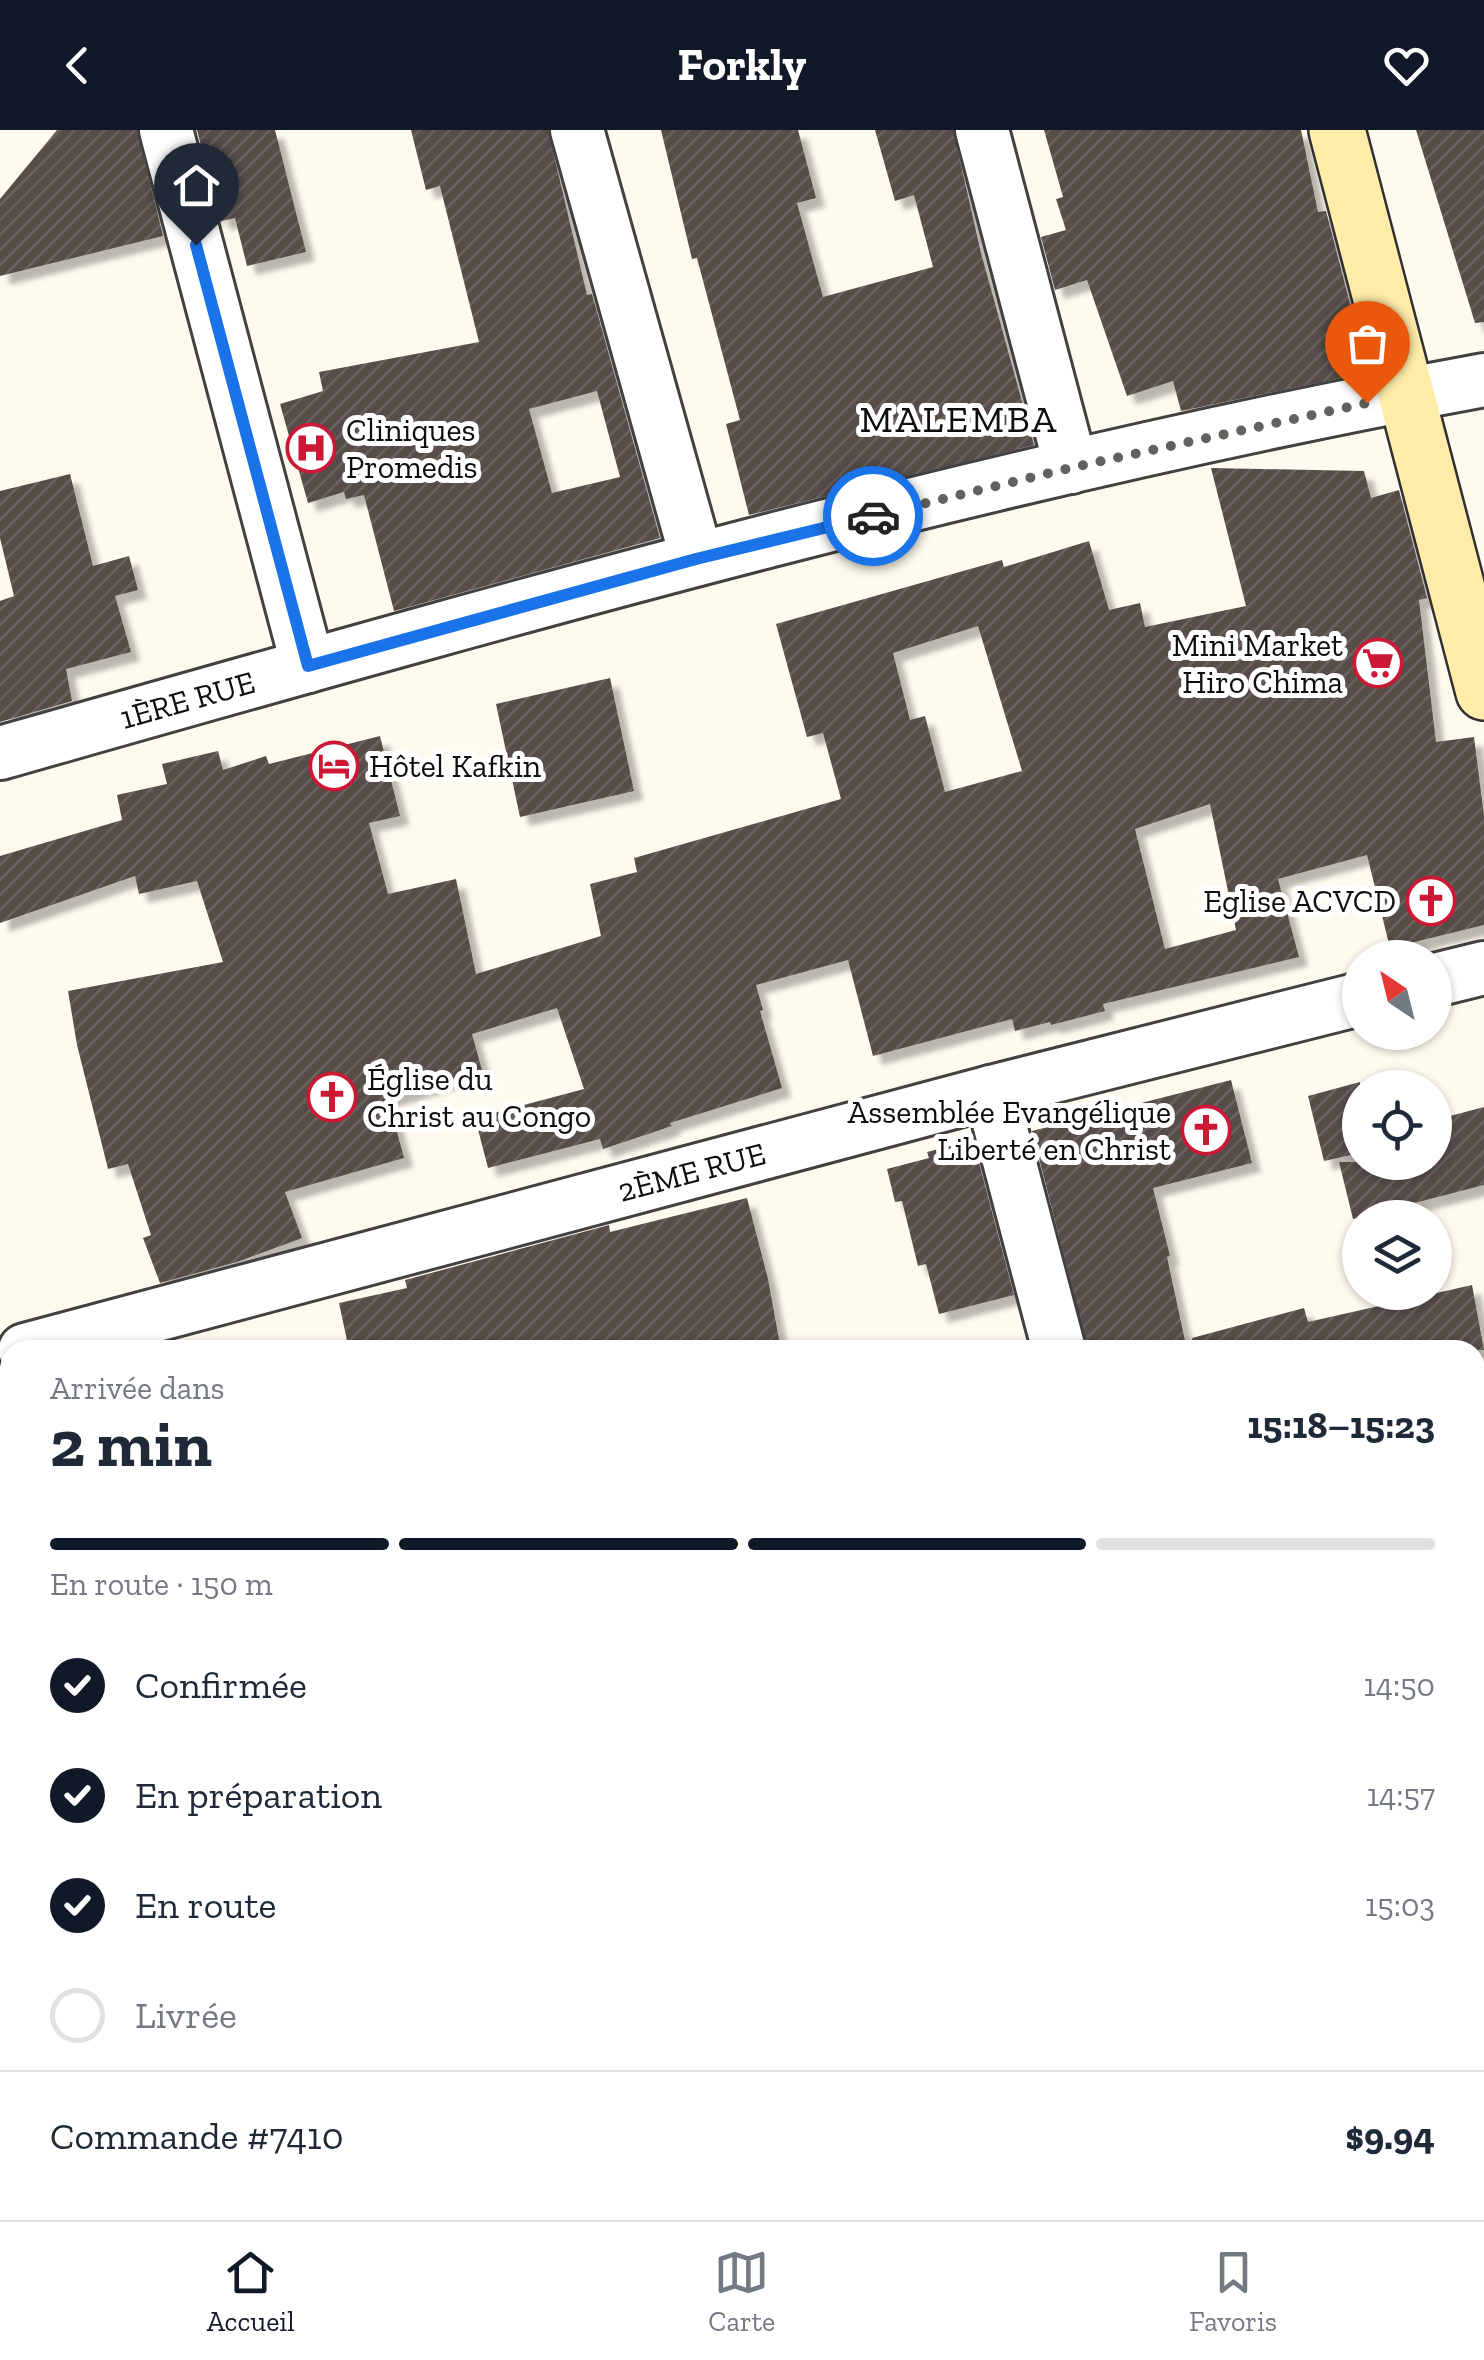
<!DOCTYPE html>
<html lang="fr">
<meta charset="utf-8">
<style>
body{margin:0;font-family:"Zilla Slab",serif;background:#f6f6f7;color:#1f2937;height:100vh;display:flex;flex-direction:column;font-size:38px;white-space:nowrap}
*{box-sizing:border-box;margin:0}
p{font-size:32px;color:#747a83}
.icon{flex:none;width:55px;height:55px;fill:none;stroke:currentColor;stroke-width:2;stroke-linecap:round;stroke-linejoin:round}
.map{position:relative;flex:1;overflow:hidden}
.panel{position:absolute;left:0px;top:1210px;width:1485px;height:880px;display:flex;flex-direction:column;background:#fff;border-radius:30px 30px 0 0;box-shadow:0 2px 8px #0004}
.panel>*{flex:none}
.needle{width:65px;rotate:325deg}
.tools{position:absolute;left:1342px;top:810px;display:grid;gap:20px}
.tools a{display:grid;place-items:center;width:110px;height:110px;border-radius:50%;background:#fff;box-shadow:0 2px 8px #0004;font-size:50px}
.pin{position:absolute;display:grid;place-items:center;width:85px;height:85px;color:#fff;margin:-102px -42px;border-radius:50% 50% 50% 0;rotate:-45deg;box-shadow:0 0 10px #0007}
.pin .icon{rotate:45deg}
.courier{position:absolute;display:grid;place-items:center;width:100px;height:100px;margin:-50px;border:8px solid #1a73e8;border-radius:50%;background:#fff;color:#222;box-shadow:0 2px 12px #0007}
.head em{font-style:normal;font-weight:800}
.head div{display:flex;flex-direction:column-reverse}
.head{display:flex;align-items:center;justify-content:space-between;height:170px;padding:0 50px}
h1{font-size:65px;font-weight:800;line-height:75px}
.bar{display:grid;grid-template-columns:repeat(4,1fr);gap:15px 10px;align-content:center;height:120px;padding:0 50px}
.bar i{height:12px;border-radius:8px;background:#e0e1e3}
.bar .on{background:#111827}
.bar p{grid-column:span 4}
.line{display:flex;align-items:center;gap:25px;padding:0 50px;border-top:2px solid #e0e1e3}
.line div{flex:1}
ol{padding:0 50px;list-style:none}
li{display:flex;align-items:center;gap:30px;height:110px}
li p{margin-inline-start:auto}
li .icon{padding:10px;border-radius:50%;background:#111827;color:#fff;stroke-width:4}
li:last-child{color:#747a83}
li i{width:55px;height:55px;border:5px solid #e0e1e3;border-radius:50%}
header{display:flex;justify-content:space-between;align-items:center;height:130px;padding:0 50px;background:#111827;color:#fff;font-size:45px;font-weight:800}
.menu{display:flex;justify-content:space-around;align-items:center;height:140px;border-top:2px solid #e0e1e3;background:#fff;font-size:28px;color:#747a83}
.menu a{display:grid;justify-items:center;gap:5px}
.menu .on{color:#111827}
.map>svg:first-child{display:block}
</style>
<header><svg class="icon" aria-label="back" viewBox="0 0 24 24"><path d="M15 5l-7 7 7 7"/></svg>Forkly<svg class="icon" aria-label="heart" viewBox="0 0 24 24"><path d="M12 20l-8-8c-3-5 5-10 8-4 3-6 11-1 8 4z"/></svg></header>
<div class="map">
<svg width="1484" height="2090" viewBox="0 0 1484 2090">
<defs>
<pattern id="building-hatch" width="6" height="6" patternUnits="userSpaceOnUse" patternTransform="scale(2.5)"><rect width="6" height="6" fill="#574d49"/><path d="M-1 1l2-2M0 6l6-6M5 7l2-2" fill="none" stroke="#6a625f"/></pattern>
<filter id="shadow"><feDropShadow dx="9" dy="9" stdDeviation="2.5" flood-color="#0004"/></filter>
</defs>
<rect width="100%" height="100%" fill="#fffaee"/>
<g fill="url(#building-hatch)" fill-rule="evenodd" filter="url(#shadow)">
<polygon points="57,0 137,0 163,106 0,146 0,69"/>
<polygon points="197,0 275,0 306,122 247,136 235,88 221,91"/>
<path d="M411 0H548L587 165 592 164 660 408 394 481 364 365 346 369 344 362 308 373 280 274 323 261 319 242 479 212 440 56 426 60ZM597 261 620 347 552 363 529 279Z"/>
<polygon points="661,0 798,0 816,68 797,73 823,167 933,137 914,65 895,71 875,0 953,0 981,123 1034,315 749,385 726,294 740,290 697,128 692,129"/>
<polygon points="1044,0 1301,0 1318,82 1326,81 1355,193 1345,196 1361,244 1181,281 1173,251 1127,266 1087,150 1055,160 1041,107 1066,100 1056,69 1063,67"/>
<polygon points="1416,0 1484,0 1484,192 1475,193"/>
<path d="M1211 338 1364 341 1371 368 1399 360 1427 468 1419 470 1436 612 1474 607 1484 686V795L1390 818 1367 725 1278 749 1299 827 1103 874 1105 881 1051 895 1050 892 1015 901 1012 889 873 926 848 830 756 855 763 880 760 881 782 958 670 993 672 996 603 1019 600 1009 488 1038 475 988 584 959 557 878 472 904 482 940 388 968 404 1028 285 1062 302 1108 237 1132 160 1153 143 1108 151 1105 128 1034 108 1039 77 915 68 861 223 832 197 751 139 764 135 746 0 793V726L122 690 117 665 167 654 162 634 218 621 223 640 266 626 269 634 380 606 400 686 369 693 388 764 456 749 476 844 601 806 590 754 637 742 634 728 841 669 823 603 807 607 776 494 1002 430 1004 437 1089 411 1109 480 1140 473 1145 497 1246 476ZM978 496 1022 641 945 662 925 586 910 590 893 523ZM1210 674 1236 800 1165 819 1135 699Z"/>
<polygon points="70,344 93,436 129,426 138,460 115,466 131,522 66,539 72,571 0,592 0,471 14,466 0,408 0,361"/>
<polygon points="610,548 634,661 520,687 496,574"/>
<polygon points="1231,950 1252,1033 1153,1058 1170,1126 1167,1127 1187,1220 1088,1220 1032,1001"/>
<polygon points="1360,952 1360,1023 1324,1031 1308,966"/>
<polygon points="1484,977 1484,1055 1353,1089 1339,1032 1435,1032 1435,990"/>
<polygon points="973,1010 1014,1165 939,1184 926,1134 918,1136 902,1071 895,1072 887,1039 929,1028 927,1022"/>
<polygon points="747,1068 768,1149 781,1220 349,1220 339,1173 407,1158 405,1150 609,1095 610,1102"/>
<polygon points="1472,1155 1484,1220 1193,1220 1192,1208 1304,1178 1308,1192"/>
</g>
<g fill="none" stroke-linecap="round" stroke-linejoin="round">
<g stroke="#414141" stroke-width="58">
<g id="street">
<polyline points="166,0 308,536"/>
<polyline points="577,0 697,429"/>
<polyline points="982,0 1071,337"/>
<path id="s1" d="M0 623C490 484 982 342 1484 250"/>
<polyline points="1435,850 1484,838"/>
<polyline points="991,962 1059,1220"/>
<path id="s2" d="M25 1220 991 962 1360 869"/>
<polyline points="1475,1605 1484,1603"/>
<polyline points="0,1991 10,1988"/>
<polyline points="1475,2049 1484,2047"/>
<polyline points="385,2080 387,2090"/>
<polyline points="1327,2090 1364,2080"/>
</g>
</g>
<g stroke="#303030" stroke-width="60">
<polyline id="secondary" points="1337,0 1484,562"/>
</g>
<use href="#street" stroke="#fff" stroke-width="52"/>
<use href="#secondary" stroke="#ffeca9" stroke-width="55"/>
</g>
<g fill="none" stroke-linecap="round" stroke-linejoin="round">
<polyline stroke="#62615c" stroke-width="10" stroke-dasharray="0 18" points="873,386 1070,338 1367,273"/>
<polyline stroke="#1a73e8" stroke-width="12" points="196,115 308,536 696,429 873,386"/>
</g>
<defs>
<g id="hospital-ring" transform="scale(2.5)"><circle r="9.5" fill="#fff" stroke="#cb1834" stroke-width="1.5"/><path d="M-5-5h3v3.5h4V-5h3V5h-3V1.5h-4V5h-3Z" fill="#cb1834"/></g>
<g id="supermarket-ring" transform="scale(2.5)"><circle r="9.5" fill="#fff" stroke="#cb1834" stroke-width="1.5"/><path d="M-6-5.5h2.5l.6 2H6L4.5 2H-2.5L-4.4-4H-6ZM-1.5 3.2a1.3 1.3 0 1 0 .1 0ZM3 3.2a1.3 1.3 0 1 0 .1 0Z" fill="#cb1834"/></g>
<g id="hotel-ring" transform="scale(2.5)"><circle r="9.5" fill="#fff" stroke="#cb1834" stroke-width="1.5"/><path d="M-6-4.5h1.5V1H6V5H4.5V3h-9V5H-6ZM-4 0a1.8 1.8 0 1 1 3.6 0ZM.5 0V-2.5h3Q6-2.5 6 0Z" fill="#cb1834"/></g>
<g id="church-ring" transform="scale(2.5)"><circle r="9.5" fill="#fff" stroke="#cb1834" stroke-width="1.5"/><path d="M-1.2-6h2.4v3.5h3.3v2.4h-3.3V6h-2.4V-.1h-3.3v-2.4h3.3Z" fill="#cb1834"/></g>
</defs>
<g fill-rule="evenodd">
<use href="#hospital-ring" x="311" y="318"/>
<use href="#supermarket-ring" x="1378" y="533"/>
<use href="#hotel-ring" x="334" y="636"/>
<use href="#church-ring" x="1431" y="771"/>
<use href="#church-ring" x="332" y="967"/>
<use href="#church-ring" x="1206" y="1000"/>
</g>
<g text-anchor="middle" stroke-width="10" stroke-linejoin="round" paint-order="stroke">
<g font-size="32" fill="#0e0e0e" stroke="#fff" text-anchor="start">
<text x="346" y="311">Cliniques<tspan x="346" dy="37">Promedis</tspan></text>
<text x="1343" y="526" text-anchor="end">Mini Market<tspan x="1343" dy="37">Hiro Chima</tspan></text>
<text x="369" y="647">Hôtel Kafkin</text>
<text x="1396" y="782" text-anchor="end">Eglise ACVCD</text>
<text x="367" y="960">Église du<tspan x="367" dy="37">Christ au Congo</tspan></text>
<text x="1171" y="993" text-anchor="end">Assemblée Evangélique<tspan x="1171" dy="37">Liberté en Christ</tspan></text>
</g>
<g font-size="32" fill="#0e0e0e" stroke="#fff">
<text dy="11" stroke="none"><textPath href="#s1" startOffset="195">1ÈRE RUE</textPath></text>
<text dy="11" stroke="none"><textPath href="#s2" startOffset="690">2ÈME RUE</textPath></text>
</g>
<g font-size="38" letter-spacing="2.5" fill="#0e0e0e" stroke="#fff">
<text x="959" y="302">MALEMBA</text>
</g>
</g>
</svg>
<div class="tools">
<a><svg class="needle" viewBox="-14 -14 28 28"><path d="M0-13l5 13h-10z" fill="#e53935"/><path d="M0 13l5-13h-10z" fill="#747a83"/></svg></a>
<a><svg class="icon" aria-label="locate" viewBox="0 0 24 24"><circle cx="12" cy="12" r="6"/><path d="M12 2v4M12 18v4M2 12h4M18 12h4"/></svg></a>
<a><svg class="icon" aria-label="layers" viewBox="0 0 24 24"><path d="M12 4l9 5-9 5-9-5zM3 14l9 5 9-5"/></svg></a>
</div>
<div class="pin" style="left:1367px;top:273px;background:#ea580c"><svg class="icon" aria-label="bag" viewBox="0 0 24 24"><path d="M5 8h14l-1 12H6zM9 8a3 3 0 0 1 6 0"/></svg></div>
<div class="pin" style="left:196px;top:115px;background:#1f2937"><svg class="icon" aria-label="home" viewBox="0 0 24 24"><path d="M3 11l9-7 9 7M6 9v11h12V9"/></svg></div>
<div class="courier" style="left:873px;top:386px"><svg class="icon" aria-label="car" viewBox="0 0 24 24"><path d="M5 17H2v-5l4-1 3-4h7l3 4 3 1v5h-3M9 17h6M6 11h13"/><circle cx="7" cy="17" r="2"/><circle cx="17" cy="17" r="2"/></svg></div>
<section class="panel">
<div class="head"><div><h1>2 min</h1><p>Arrivée dans</p></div><em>15:18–15:23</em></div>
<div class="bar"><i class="on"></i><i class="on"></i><i class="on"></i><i></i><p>En route · 150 m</p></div>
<ol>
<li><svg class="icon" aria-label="check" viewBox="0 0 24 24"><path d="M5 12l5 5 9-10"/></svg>Confirmée<p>14:50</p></li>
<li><svg class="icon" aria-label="check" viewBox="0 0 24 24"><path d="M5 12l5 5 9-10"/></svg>En préparation<p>14:57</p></li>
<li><svg class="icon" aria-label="check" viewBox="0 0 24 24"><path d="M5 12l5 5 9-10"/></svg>En route<p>15:03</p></li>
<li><i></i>Livrée</li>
</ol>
<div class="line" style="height:130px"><div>Commande #7410</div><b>$9.94</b></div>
</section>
</div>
<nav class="menu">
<a class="on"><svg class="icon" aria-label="home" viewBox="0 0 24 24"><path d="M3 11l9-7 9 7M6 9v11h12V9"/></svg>Accueil</a>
<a><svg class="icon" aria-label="map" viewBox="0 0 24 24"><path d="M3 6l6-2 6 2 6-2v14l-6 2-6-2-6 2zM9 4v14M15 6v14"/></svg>Carte</a>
<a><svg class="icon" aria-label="saved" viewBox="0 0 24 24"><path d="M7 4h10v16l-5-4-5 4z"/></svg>Favoris</a>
</nav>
